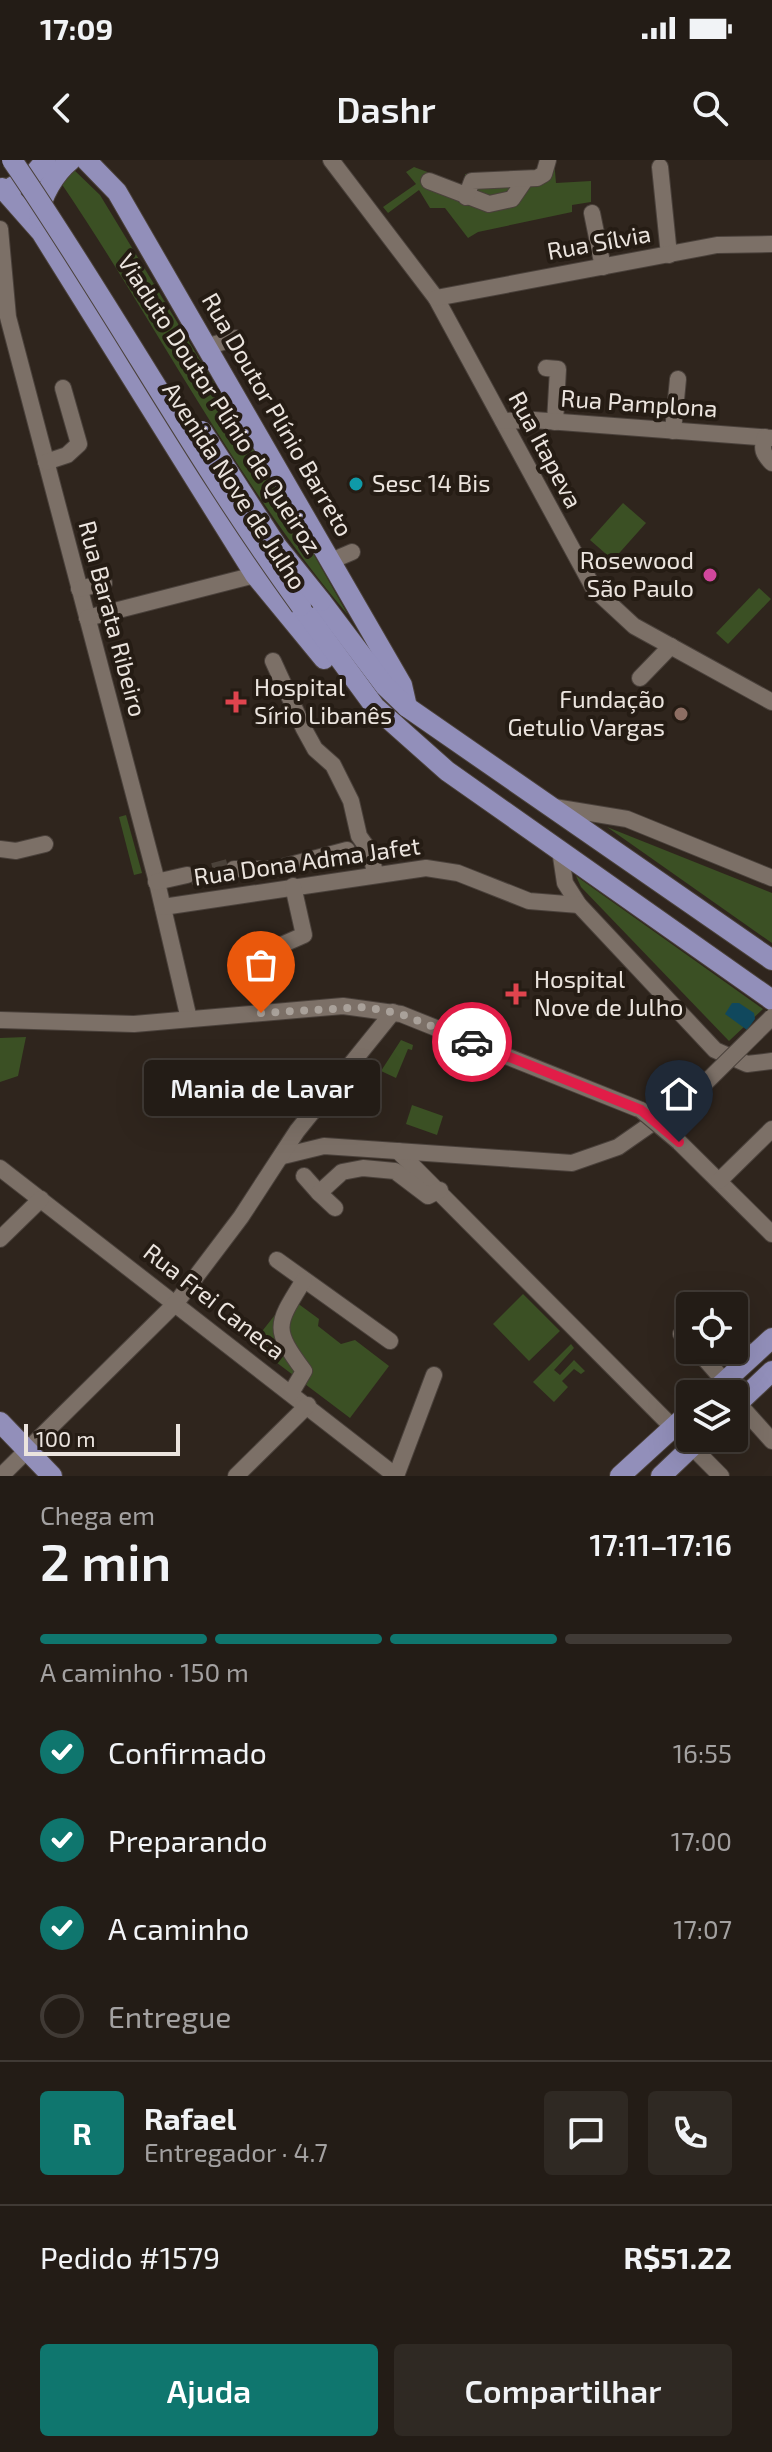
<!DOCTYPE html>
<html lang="pt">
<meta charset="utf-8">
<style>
body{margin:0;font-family:"Exo 2",sans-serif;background:#2f2923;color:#f1f3f6;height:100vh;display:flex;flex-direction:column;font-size:30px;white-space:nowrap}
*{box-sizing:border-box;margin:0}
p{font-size:26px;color:#a3a1a1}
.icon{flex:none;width:44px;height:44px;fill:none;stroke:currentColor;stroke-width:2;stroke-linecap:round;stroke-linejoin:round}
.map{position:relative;height:1316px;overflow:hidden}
.drawer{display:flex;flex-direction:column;background:#231c16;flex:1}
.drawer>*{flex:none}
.controls{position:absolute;left:676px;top:1132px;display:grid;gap:16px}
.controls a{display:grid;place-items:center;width:72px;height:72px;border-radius:8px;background:#231c16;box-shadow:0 8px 32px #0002,0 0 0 2px #403a35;font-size:40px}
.scale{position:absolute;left:24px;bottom:20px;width:156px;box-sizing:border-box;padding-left:8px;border:4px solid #ebe4de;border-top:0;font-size:22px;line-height:28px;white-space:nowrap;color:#ebe4de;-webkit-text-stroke:6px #251c14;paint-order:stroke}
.pin{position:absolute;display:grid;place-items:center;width:68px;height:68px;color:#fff;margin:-82px -34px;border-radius:50% 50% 50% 0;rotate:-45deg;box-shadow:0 0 8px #0007}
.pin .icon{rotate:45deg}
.courier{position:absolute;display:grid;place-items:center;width:80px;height:80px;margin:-40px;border:6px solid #e11d48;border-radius:50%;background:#fff;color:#222;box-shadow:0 2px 10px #0007}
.bubble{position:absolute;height:56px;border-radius:8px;background:#231c16;box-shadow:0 8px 32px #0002,0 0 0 2px #403a35;font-size:26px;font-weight:600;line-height:56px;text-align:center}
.overview em{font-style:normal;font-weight:600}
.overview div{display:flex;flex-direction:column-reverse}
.overview{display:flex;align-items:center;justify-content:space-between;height:136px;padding:0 40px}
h1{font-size:52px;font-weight:600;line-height:60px}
.bar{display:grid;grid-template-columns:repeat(4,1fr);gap:12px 8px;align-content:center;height:96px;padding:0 40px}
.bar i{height:10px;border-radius:6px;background:#403a35}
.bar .on{background:#0f766e}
.bar p{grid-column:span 4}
.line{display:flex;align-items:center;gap:20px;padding:0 40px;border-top:2px solid #403a35}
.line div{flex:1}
.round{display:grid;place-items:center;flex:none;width:84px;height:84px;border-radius:8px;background:#2f2923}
ol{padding:0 40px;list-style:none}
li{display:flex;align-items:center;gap:24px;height:88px}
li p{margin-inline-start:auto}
li .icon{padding:8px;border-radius:50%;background:#0f766e;color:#fff;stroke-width:4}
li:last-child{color:#a3a1a1}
li i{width:44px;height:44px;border:4px solid #403a35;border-radius:50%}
.cta{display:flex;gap:16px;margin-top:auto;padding:16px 40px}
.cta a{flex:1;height:92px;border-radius:8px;background:#0f766e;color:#fff;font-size:32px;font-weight:600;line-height:92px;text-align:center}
.cta a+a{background:#2f2923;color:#f1f3f6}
.status{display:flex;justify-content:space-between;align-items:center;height:56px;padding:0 40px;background:#231c16;direction:ltr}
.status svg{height:22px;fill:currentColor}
header{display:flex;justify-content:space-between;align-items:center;height:104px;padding:0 40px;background:#231c16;font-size:36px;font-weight:600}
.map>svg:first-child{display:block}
</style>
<div class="status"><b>17:09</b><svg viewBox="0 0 49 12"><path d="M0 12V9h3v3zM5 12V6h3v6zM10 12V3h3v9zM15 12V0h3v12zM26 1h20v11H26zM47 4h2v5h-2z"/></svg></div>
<header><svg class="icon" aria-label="back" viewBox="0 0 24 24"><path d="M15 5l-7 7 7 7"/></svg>Dashr<svg class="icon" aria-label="search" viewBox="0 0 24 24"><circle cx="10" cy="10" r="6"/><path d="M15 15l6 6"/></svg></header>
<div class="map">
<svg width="772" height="1316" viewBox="0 0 772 1316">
<rect width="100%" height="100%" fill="#2f251d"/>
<g fill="#3b5024">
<polygon points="540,0 554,0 556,23 591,21 591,42 572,45 572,52 478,72 468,78 445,48 430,48 419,30 388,53 383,47 416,24 406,12 414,7 465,26 465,14 540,11"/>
<path d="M71 7 100 35 257 294 348 455C236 323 158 166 61 23Z"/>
<polygon points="623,343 646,363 613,400 590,380"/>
<polygon points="759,428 771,439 728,484 716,473"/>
<polygon points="126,655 142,713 134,715 119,657"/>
<polygon points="607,667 772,733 772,783"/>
<polygon points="576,716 763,849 729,881 581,727"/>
<polygon points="26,877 18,916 0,922 0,878"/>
<polygon points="401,880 413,885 412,890 408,889 396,918 381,911"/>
<polygon points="412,945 443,956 437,975 406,964"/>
<polygon points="523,1134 560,1171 529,1201 493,1164"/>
<polygon points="289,1137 319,1159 318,1166 341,1184 355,1180 389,1206 350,1258 252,1184"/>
<polygon points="571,1184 574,1188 554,1210 560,1215 574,1200 585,1211 581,1214 574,1209 562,1221 568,1227 554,1242 533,1222"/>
</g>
<polygon fill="#10485d" points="732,843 739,843 754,853 755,859 747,870 725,854"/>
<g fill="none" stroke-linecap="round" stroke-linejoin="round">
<polyline stroke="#4b423a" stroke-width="16" stroke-dasharray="16 8" stroke-linecap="butt" points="190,717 228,707"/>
<g stroke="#4a413b" stroke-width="18">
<g id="minor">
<polyline points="331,0 436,138 594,429 634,466 772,542"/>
<polyline points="660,7 669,95"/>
<polyline points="429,21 489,44 512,39 525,20"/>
<polyline points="466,37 472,21 537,18 544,14 548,0"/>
<polyline points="592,53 603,107"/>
<polyline points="0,69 8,157 156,718 189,859"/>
<polyline points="436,138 717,85 772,84"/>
<polyline points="209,186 236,178"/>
<polyline points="546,208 558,209 555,262"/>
<polyline points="503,261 534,260 772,278"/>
<polyline points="673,271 678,219"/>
<path d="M765 277C761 289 763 294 772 303"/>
<polyline points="46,302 67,295 79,284 63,228"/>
<polyline points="331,401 352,392"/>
<polyline points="79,429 104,423"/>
<polyline points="87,458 255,415"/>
<polyline points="273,501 304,569 315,589 333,605 351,641 359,676 371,693 375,714"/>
<polyline points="640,518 671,486"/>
<polyline points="554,647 627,659 772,718"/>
<polyline points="0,689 16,691 45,684"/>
<polyline points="560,690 565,723 579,745 715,890 747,904 772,901"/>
<polyline points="234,709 275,709 347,690"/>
<polyline points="156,722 187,715"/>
<polyline points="163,747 426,708 458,713 529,741 579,745"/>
<polyline points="272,812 270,790 304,775 293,726"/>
<polyline points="0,860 134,864 343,846 401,854 641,950"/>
<polyline points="679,982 772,1074"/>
<polyline points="398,991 721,1316"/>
<polyline points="283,996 324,986 572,1003 618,987 694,934"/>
<polyline points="0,1008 396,1316"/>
<polyline points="304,1016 319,1033"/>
<polyline points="719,1021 772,969"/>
<polyline points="335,1048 319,1033 342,1012 363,1008 395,1011 428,1036 440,1030"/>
<polyline points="0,1079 41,1039"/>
<polyline points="277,1100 390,1181"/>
<polyline points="681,1174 690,1183"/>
<polyline points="734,1178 752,1197"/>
<polyline points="697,1190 725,1222"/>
<path d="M291 1233 304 1211C272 1168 276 1165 304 1120"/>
<polyline points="738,1243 772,1281"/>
<polyline points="1,1316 176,1143 241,1057 297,971 393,852"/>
<polyline points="236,1316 308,1245"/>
<polyline points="396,1316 434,1215"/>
</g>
</g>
<g stroke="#4a413b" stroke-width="22">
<g id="major">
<polyline points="86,0 117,32 402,525 407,547"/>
<polyline points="12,27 32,16 46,0"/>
<polyline points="2,28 41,72 255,415 324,499"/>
<path d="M39 58C40 37 55 13 71 0"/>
<polyline points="321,441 385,526 407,547 772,800"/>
<polyline points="301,446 375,547 447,611 772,840"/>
<polyline points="711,1234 772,1178"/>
<polyline points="734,1247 772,1211"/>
<polyline points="0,1262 52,1316"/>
<polyline points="620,1316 690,1252"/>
<polyline points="661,1316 701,1278"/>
</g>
</g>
<use href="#minor" stroke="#7c7067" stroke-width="16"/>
<use href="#major" stroke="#928fba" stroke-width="20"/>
<g stroke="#4a413b" stroke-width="18" stroke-linecap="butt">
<g id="minor-bridge">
<polyline points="694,934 772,857"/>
<polyline points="641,950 679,982"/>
</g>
</g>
<g stroke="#4a413b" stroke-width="22" stroke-linecap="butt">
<g id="major-bridge">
<path d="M12 0C112 146 197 303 301 446"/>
<polyline points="202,271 276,385 321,441"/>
</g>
</g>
<use href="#minor-bridge" stroke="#7c7067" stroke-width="16"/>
<use href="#major-bridge" stroke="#928fba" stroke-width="20"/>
</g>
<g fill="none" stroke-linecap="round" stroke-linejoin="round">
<polyline stroke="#a9a19a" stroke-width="8" stroke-dasharray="0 14.4" points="261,853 366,847 401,854 472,882"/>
<polyline stroke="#e11d48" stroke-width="10" points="472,882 641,950 679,982"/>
</g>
<circle fill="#0f9aa8" stroke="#251c14" stroke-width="3" cx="356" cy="324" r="8"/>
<circle fill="#d1479c" stroke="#251c14" stroke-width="3" cx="710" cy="415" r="8"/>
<g fill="#e0444e" stroke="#251c14" stroke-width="3">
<path d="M232 530h8v8h8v8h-8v8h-8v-8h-8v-8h8z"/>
<path d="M512 822h8v8h8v8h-8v8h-8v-8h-8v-8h8z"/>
</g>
<circle fill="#8d6e63" stroke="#251c14" stroke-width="3" cx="681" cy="554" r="8"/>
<g text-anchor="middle" stroke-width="8" stroke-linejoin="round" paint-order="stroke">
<g font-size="24" fill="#ebe4de" stroke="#251c14">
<text transform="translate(599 83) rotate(-10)" y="8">Rua Sílvia</text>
<text transform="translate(219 244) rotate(57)" y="8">Viaduto Doutor Plínio de Queiroz</text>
<text transform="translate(639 244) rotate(4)" y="8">Rua Pamplona</text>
<text transform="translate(277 255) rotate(60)" y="8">Rua Doutor Plínio Barreto</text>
<text transform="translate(545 290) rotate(62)" y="8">Rua Itapeva</text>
<text transform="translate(234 326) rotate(57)" y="8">Avenida Nove de Julho</text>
<text transform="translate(112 459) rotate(75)" y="8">Rua Barata Ribeiro</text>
<text transform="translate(307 702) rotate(-8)" y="8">Rua Dona Adma Jafet</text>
<text transform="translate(214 1142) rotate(38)" y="8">Rua Frei Caneca</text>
</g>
<g font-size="24" fill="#ebe4de" stroke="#251c14" text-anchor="start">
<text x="372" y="332">Sesc 14 Bis</text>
<text x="694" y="409" text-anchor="end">Rosewood<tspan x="694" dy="28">São Paulo</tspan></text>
<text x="254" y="536">Hospital<tspan x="254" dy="28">Sírio Libanês</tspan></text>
<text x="665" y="548" text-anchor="end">Fundação<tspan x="665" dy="28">Getulio Vargas</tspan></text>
<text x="534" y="828">Hospital<tspan x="534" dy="28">Nove de Julho</tspan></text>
</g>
</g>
</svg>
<div class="controls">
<a><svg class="icon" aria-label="locate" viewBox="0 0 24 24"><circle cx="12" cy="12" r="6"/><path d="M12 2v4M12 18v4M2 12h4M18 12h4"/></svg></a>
<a><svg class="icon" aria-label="layers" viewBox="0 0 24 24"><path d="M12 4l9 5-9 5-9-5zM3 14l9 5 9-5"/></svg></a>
</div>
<div class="scale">100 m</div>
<div class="pin" style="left:261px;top:853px;background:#ea580c"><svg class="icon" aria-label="bag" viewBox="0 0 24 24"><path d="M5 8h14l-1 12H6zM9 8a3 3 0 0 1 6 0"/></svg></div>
<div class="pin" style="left:679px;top:982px;background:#1f2937"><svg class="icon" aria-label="home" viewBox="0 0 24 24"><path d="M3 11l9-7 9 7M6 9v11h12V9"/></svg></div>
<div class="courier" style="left:472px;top:882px"><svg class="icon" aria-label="car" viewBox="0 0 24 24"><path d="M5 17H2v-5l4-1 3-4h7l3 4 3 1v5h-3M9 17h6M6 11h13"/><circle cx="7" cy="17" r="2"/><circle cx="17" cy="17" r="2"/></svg></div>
<div class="bubble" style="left:144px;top:900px;width:236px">Mania de Lavar</div>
</div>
<section class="drawer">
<div class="overview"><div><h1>2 min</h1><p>Chega em</p></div><em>17:11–17:16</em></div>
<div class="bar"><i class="on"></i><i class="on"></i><i class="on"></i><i></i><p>A caminho · 150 m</p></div>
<ol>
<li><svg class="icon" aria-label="check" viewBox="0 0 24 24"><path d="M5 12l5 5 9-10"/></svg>Confirmado<p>16:55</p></li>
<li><svg class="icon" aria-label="check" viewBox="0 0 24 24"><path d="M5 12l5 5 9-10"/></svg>Preparando<p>17:00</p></li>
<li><svg class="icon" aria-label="check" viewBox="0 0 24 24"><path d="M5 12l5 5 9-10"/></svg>A caminho<p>17:07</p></li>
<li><i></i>Entregue</li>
</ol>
<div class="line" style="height:144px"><b class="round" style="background:#0f766e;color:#fff">R</b><div><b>Rafael</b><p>Entregador · 4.7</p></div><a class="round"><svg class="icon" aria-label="chat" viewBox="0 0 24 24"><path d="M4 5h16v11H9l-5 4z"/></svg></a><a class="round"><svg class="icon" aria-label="phone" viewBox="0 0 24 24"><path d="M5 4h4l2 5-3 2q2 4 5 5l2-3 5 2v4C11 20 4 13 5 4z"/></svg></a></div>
<div class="line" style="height:104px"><div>Pedido #1579</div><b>R$51.22</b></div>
<div class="cta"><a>Ajuda</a><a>Compartilhar</a></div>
</section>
